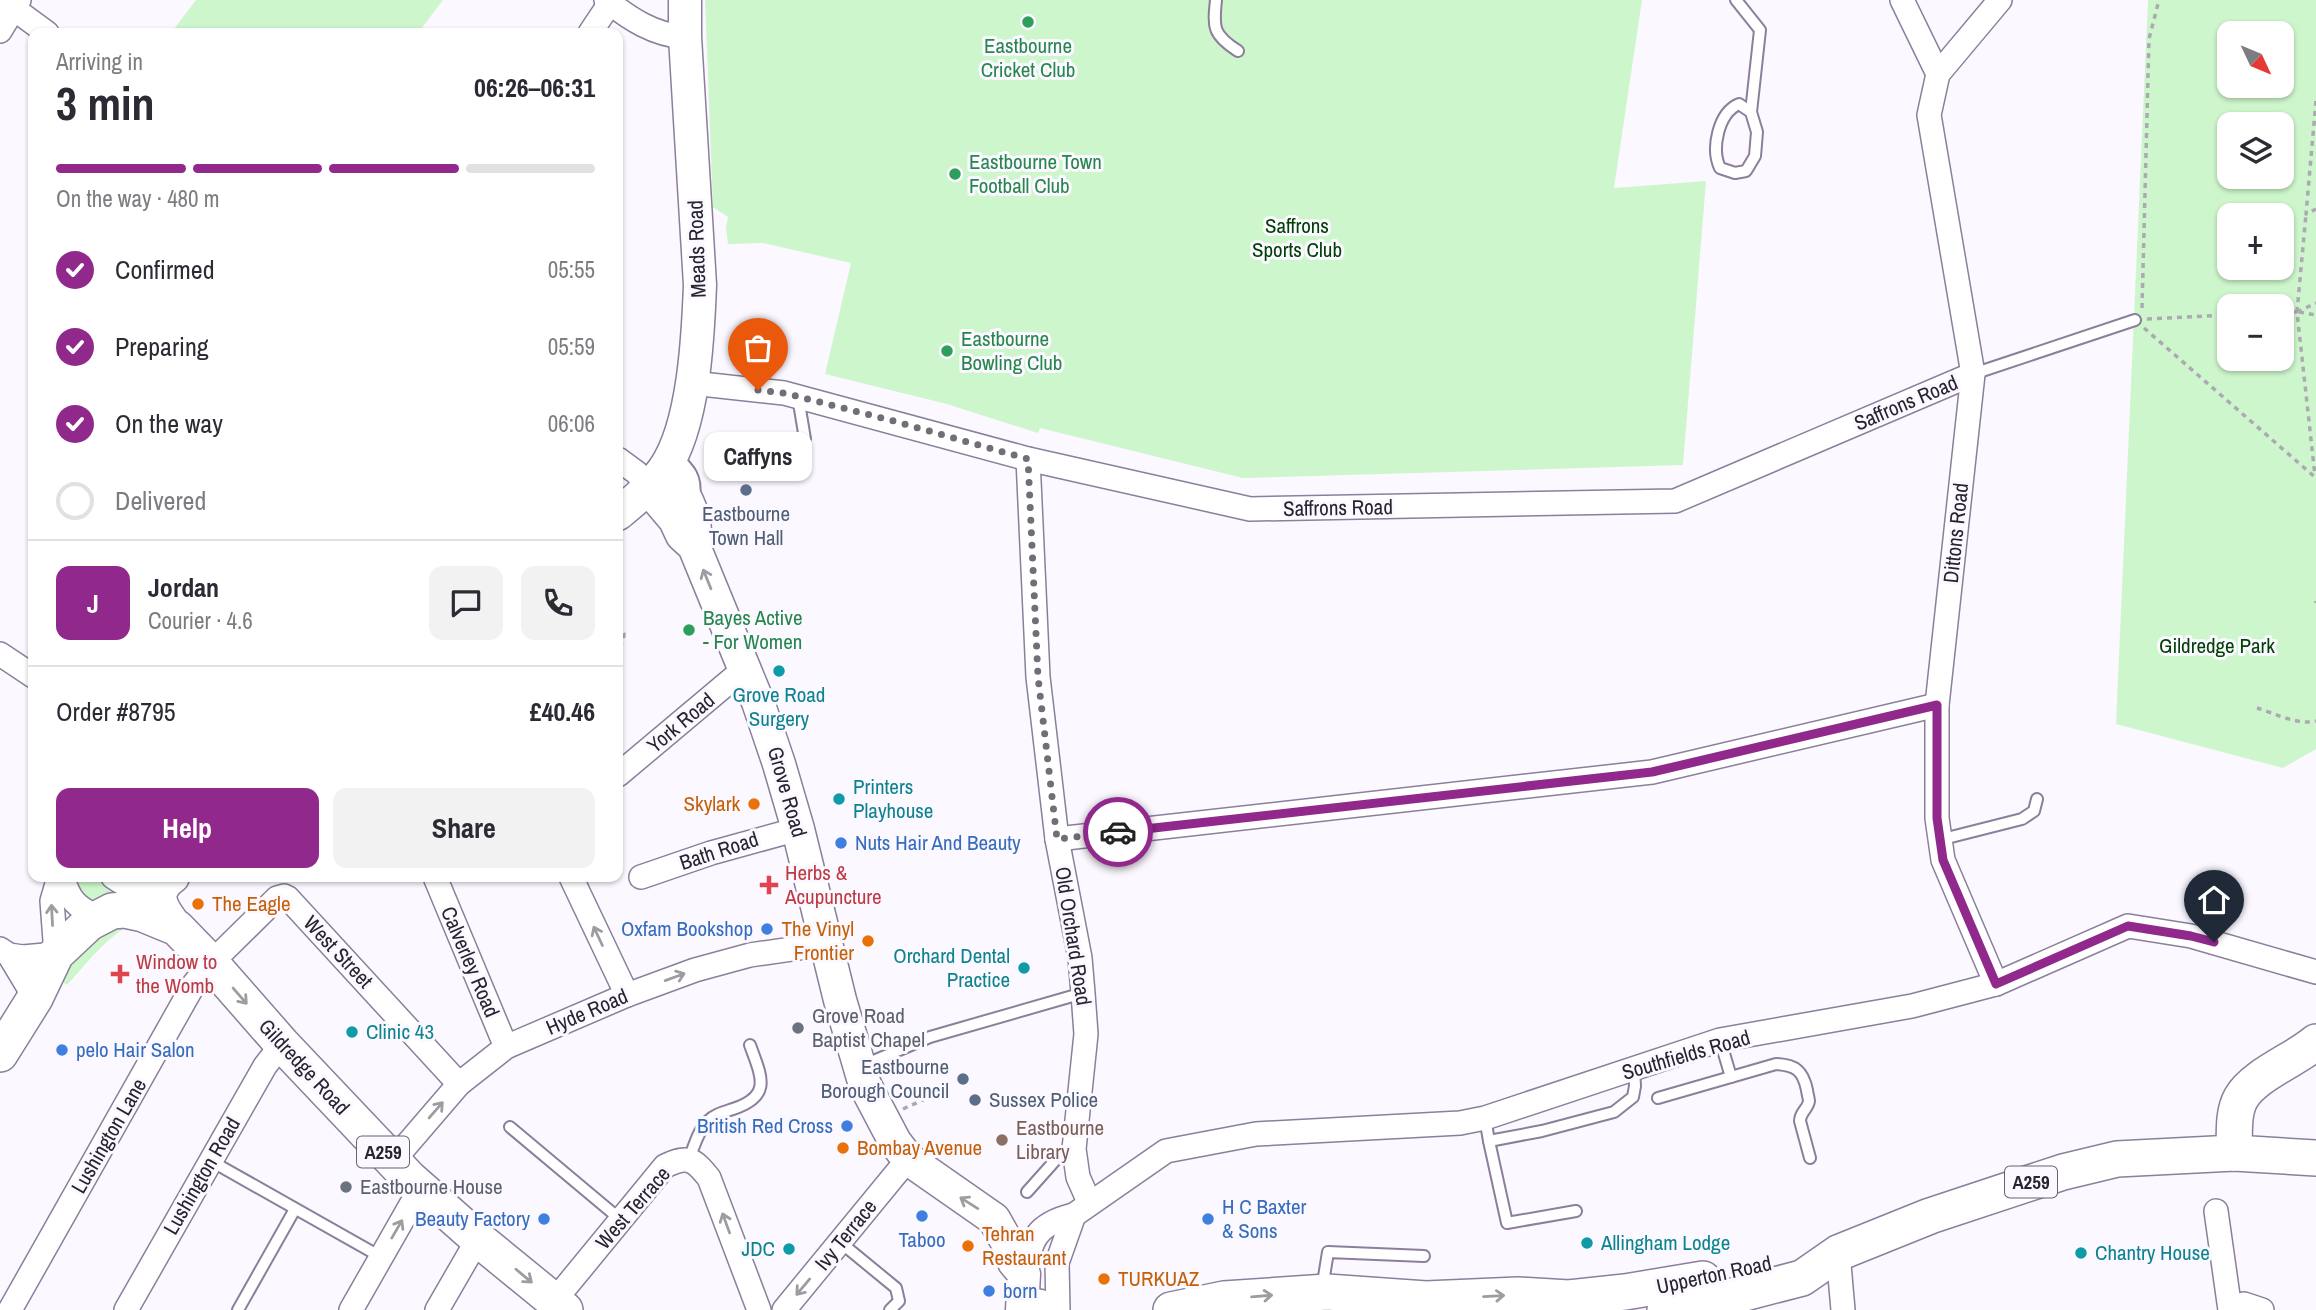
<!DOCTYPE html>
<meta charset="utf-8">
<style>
body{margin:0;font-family:"Archivo Narrow",sans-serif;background:#f2f2f3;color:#2b2b33;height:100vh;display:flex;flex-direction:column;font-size:26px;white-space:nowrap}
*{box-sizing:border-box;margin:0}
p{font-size:23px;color:#7c7c81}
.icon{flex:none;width:38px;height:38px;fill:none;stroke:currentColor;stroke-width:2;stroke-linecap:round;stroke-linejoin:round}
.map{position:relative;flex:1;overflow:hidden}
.details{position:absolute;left:28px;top:28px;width:595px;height:854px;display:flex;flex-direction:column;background:#fff;border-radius:14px;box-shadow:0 2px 5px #0004}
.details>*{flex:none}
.needle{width:46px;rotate:134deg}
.tools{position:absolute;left:2217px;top:21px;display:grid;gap:14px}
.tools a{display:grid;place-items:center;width:77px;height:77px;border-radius:14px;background:#fff;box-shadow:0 2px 5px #0004;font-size:35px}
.pin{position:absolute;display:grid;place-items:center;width:60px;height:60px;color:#fff;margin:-72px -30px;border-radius:50% 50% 50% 0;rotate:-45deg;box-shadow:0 0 7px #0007}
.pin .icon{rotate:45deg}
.courier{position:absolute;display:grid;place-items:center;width:70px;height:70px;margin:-35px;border:5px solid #91298d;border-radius:50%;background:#fff;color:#222;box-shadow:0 2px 9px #0007}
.bubble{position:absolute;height:49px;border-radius:14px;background:#fff;box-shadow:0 2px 5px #0004;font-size:23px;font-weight:800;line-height:49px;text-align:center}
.head em{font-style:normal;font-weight:800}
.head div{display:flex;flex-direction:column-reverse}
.head{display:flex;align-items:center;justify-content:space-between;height:119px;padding:0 28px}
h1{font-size:46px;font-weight:800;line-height:52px}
.bar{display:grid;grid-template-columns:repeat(4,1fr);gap:10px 7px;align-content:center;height:84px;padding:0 28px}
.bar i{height:9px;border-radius:5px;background:#e1e1e2}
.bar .selected{background:#91298d}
.bar p{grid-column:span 4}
.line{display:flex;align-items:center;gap:18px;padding:0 28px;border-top:2px solid #e1e1e2}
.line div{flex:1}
.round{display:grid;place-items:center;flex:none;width:74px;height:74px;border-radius:14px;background:#f2f2f3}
ol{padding:0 28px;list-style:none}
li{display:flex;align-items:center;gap:21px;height:77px}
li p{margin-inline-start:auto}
li .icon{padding:7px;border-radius:50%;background:#91298d;color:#fff;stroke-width:4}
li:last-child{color:#7c7c81}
li i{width:38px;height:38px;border:4px solid #e1e1e2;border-radius:50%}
.cta{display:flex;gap:14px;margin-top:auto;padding:14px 28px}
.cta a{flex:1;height:80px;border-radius:14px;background:#91298d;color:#fff;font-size:28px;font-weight:800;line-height:80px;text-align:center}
.cta a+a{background:#f2f2f3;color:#2b2b33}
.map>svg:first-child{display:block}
</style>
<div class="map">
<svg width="2316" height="1310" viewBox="0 0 2316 1310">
<rect width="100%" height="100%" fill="#fbf8ff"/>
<g fill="#cef6cc" fill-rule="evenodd">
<polygon points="196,0 443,0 418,33 171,33"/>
<polygon points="705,0 1642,0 1614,188 1706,181 1683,465 1243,478 1040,428 1038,433 947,404 825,374 851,263 763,243 728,244 726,227 728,217 713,207"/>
<path d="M2148 0H2316V749L2283 768 2116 724ZM2230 33H2282V86H2230ZM2230 124H2282V177H2230ZM2230 215H2282V268H2230ZM2230 306H2282V359H2230Z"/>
<polygon points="72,877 98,877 122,894 89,908"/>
<path d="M135 922C107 936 88 962 67 985L59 980 91 932Z"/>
</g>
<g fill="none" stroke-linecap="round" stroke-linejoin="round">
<g stroke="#8b7f9b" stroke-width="14">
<g id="lane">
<path d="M1216 0C1213 28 1213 35 1238 51"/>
<path d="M1736 0 1760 30 1751 112 1757 132 1755 156 1746 171 1735 173 1720 168C1711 149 1718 113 1739 104L1751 112"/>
<polyline points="1973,374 2135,320"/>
<polyline points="798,397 805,439"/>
<path d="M676 456C689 469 697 477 694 496"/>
<polyline points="1939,840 2022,819 2034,811 2037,799"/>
<polyline points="1720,1040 1731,1077"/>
<polyline points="864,1065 930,1037 1083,993"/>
<path d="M1658 1098 1776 1064C1796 1065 1803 1071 1807 1090 1807 1092 1809 1099 1809 1101 1808 1109 1800 1112 1800 1121L1810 1158"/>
<polyline points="1485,1118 1489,1141 1542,1131 1614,1112 1633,1097 1635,1086 1634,1069"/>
<polyline points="510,1127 621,1220"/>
<polyline points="1489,1141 1507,1223 1576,1211"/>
<path d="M689 1159C694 1147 698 1130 708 1121 715 1114 724 1112 733 1109 773 1096 761 1076 750 1045"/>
<polyline points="211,1161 381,1257"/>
<polyline points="1027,1192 1060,1155 1074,1149"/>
<polyline points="840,1242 896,1288 899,1301 890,1310"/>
<polyline points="1322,1289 1328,1252 1424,1256"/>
<polyline points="238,1310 295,1209"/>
</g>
</g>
<g stroke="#8b7f9b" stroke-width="26">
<g id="street">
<polyline points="2,0 47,33"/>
<path d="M606 0C630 19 654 35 685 37"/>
<polyline points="1902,0 1938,74"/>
<polyline points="0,31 19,0"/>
<polyline points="590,33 610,3"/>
<polyline points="692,383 784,393 1028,459 1250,509 1675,501 1973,374"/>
<polyline points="618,459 637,473 648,488"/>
<polyline points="1028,459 1038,677 1057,839 1080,958 1083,993 1086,1034 1074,1149 1078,1177 1089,1202"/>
<polyline points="0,654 33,676"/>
<polyline points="618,775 743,670"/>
<polyline points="1057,839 1652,772 1937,705"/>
<path d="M63 877C68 899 77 908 98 917"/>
<path d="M113 877C131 890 145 892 165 883"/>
<polyline points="435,877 506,1047"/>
<polyline points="571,877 627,995"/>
<polyline points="641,877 711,853 798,829"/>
<polyline points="0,949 9,955 35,998"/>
<polyline points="9,955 23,957 56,954 52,901 59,877"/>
<polyline points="1996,984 1943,860 1937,818 1937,705 1973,374 1929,115 1938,74 2000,0"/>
<polyline points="392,1162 459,1084 506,1047 627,995 695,970 750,955 826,944"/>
<polyline points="2216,1211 2230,1310"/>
<polyline points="1838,1253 1843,1310"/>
<path d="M1024 1274C1031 1239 1036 1224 1074 1215"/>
<polyline points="2230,1307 2244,1304 2262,1310"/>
<polyline points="10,1310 194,984 211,963 277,898 284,896 288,898 459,1084"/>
<polyline points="126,1310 265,1066 282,1044"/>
<polyline points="351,1310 420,1189"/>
<polyline points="437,1310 478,1239"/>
<path d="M550 1310 564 1289 665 1166C688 1155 694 1159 709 1178L759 1310"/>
<polyline points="784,1310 908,1159"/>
<polyline points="1058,1310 1057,1263 1074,1215 1166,1151 1256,1134 1460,1123 1485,1118 1720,1040 1912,1006 1996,984 2128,926 2191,936 2316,972"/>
</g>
</g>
<g stroke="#8b7f9b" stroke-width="35">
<g id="secondary">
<path d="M665 468C683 490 697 512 695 541"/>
<polyline points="648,488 675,520 682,535 694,546 758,702 779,764 798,829 840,1000 865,1085 895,1142 908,1159 994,1219 1008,1244 1014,1262 1024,1274 1022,1310"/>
<path d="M618 514C635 500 651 487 664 469 694 426 698 337 700 285L685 37V0"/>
<path d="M173 877C150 894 163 910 177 928"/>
</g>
</g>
<g stroke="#8b7f9b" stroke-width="38">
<g id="primary">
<polyline points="0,1054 35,998 56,954 89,923 112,911 124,910 143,914 177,928 211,963 282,1044 409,1178 478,1239 565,1310"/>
<path d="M2234 1153C2235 1136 2232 1114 2241 1098 2254 1075 2295 1060 2316 1042"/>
<polyline points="1028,1310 1038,1307 1050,1310"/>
<polyline points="1171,1310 1224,1299 1327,1292 1426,1299 1518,1295 1569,1298 1625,1292 1703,1279"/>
<polyline points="1665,1310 1706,1303 1802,1278 1838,1253 1930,1216 2063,1172 2117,1159 2234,1153 2316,1158"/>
</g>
</g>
<g stroke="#ada9b2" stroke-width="3.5" stroke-dasharray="5 5" stroke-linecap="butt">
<polyline points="2316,101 2306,214 2316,209"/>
<polyline points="2142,308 2149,39 2159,0"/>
<polyline points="2282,312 2297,312 2315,476"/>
<polyline points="2297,312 2306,214"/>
<polyline points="2297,312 2316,303"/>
<polyline points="2299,312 2316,315"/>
<polyline points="2147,319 2230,315"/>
<polyline points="2144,328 2316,478"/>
<polyline points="2316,601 2316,603"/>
<polyline points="618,625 624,634 623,642 618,648"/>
<path d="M2257 708C2274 713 2299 726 2316 721"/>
<polyline points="903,1109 936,1094"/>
</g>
<use href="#lane" stroke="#fff" stroke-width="10"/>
<use href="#street" stroke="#fff" stroke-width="23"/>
<use href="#secondary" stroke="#fff" stroke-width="32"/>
<use href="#primary" stroke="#fff" stroke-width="35"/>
</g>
<defs><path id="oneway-shaft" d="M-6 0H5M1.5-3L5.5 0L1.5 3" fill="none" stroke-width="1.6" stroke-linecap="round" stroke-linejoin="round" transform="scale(1.75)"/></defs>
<g stroke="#9e9ca1">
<use href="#oneway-shaft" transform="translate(707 579) rotate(-112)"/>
<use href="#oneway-shaft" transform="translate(52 915) rotate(-93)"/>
<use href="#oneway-shaft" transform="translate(598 936) rotate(-115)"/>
<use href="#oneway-shaft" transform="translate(675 977) rotate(-20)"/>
<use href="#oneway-shaft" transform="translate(240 996) rotate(49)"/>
<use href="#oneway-shaft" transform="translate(436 1110) rotate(-49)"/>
<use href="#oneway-shaft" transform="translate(969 1203) rotate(-148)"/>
<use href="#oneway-shaft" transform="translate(726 1223) rotate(-110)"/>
<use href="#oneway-shaft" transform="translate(397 1229) rotate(-60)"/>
<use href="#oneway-shaft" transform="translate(524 1276) rotate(40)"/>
<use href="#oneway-shaft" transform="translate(803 1287) rotate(130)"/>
<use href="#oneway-shaft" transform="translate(1262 1296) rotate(-5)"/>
<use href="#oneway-shaft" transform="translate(1494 1296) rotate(-3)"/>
</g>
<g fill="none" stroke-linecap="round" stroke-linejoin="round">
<polyline stroke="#726e77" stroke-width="7" stroke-dasharray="0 12.6" points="758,390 784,393 890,420 1028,459 1038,677 1057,839 1118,832"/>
<polyline stroke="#91298d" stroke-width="9" points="1118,832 1652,772 1937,705 1937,818 1943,860 1996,984 2128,926 2191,936 2214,942"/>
</g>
<g fill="#2e9e5b" stroke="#fbf8ff" stroke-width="2.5">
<circle cx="1028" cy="22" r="7"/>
<circle cx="955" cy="174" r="7"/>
<circle cx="947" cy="351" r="7"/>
<circle cx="689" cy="630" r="7"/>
</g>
<g fill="#5c6f8a" stroke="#fbf8ff" stroke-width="2.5">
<circle cx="746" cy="490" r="7"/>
<circle cx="963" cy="1079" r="7"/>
<circle cx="975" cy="1100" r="7"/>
</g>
<g fill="#0f9aa8" stroke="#fbf8ff" stroke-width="2.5">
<circle cx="779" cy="671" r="7"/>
<circle cx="839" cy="799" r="7"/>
<circle cx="1024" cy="968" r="7"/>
<circle cx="352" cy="1032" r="7"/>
<circle cx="1587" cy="1243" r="7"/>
<circle cx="789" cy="1249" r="7"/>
<circle cx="2081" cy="1253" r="7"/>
</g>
<g fill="#e8710a" stroke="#fbf8ff" stroke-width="2.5">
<circle cx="754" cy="804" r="7"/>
<circle cx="198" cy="904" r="7"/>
<circle cx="868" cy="941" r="7"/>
<circle cx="843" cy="1148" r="7"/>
<circle cx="968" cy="1246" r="7"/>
<circle cx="1104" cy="1279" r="7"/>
</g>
<g fill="#3f7fe0" stroke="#fbf8ff" stroke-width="2.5">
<circle cx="841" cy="843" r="7"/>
<circle cx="767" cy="929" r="7"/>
<circle cx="62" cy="1050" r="7"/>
<circle cx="847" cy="1126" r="7"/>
<circle cx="922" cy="1216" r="7"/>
<circle cx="544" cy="1219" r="7"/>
<circle cx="1208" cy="1219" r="7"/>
<circle cx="989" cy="1291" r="7"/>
</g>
<g fill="#e0444e" stroke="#fbf8ff" stroke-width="2.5">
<path d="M765.5 874.5h7v7h7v7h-7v7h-7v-7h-7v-7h7z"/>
<path d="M116.5 963.5h7v7h7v7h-7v7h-7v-7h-7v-7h7z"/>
</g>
<g fill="#6b7280" stroke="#fbf8ff" stroke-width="2.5">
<circle cx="798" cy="1028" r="7"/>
<circle cx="346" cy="1187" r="7"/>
</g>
<circle fill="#8d6e63" stroke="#fbf8ff" stroke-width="2.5" cx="1002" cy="1140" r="7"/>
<g text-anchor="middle" stroke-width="6" stroke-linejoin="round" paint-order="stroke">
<g fill="#fbf8ff" stroke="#67636d" stroke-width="2">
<rect x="357" y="1136.5" width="52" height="31" rx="5"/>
<rect x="2005" y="1166.5" width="52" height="31" rx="5"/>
</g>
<g font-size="19" font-weight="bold" fill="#28232e">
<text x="383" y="1159">A259</text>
<text x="2031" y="1189">A259</text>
</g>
<g font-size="21" fill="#27864d" stroke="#fbf8ff" text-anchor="start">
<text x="1028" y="53" text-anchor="middle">Eastbourne<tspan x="1028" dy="24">Cricket Club</tspan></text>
<text x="969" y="169">Eastbourne Town<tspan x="969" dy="24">Football Club</tspan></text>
<text x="961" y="346">Eastbourne<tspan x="961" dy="24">Bowling Club</tspan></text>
<text x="703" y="625">Bayes Active<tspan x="703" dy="24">- For Women</tspan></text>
</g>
<g font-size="21" fill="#004106" stroke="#fbf8ff">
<text x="1297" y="233">Saffrons<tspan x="1297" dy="24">Sports Club</tspan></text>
<text x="2217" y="653">Gildredge Park</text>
</g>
<g font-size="21" fill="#28232e" stroke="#fbf8ff">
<text transform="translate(697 249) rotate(-92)" y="7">Meads Road</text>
<text transform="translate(1906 403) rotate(-23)" y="7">Saffrons Road</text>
<text transform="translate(1338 508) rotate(-1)" y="7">Saffrons Road</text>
<text transform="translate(1956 533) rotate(-84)" y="7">Dittons Road</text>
<text transform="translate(681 723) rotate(-40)" y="7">York Road</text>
<text transform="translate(787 792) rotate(74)" y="7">Grove Road</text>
<text transform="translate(719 851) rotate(-18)" y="7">Bath Road</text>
<text transform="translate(1073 936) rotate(81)" y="7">Old Orchard Road</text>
<text transform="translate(338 952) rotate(47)" y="7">West Street</text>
<text transform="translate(470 962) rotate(67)" y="7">Calverley Road</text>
<text transform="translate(587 1012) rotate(-23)" y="7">Hyde Road</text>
<text transform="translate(1686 1055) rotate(-16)" y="7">Southfields Road</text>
<text transform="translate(304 1067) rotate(47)" y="7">Gildredge Road</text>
<text transform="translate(109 1136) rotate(-60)" y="7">Lushington Lane</text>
<text transform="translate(202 1176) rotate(-60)" y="7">Lushington Road</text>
<text transform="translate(633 1208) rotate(-49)" y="7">West Terrace</text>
<text transform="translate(846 1235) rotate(-51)" y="7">Ivy Terrace</text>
<text transform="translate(1714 1275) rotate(-12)" y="7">Upperton Road</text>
</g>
<g font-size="21" fill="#4e5e75" stroke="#fbf8ff">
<text x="746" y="521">Eastbourne<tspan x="746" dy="24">Town Hall</tspan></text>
<text x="949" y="1074" text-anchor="end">Eastbourne<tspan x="949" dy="24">Borough Council</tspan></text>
<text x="989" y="1107" text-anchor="start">Sussex Police</text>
</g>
<g font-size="21" fill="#0d838f" stroke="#fbf8ff" text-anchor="start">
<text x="779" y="702" text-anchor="middle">Grove Road<tspan x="779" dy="24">Surgery</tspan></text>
<text x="853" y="794">Printers<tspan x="853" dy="24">Playhouse</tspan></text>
<text x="1010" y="963" text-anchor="end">Orchard Dental<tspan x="1010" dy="24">Practice</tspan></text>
<text x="366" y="1039">Clinic 43</text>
<text x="1601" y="1250">Allingham Lodge</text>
<text x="775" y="1256" text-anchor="end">JDC</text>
<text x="2095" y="1260">Chantry House</text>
</g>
<g font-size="21" fill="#c56008" stroke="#fbf8ff" text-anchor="start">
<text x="740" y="811" text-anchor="end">Skylark</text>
<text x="212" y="911">The Eagle</text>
<text x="854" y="936" text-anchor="end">The Vinyl<tspan x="854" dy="24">Frontier</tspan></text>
<text x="857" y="1155">Bombay Avenue</text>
<text x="982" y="1241">Tehran<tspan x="982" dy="24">Restaurant</tspan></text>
<text x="1118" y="1286">TURKUAZ</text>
</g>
<g font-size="21" fill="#366cbe" stroke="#fbf8ff" text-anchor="start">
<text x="855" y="850">Nuts Hair And Beauty</text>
<text x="753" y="936" text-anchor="end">Oxfam Bookshop</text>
<text x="76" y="1057">pelo Hair Salon</text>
<text x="833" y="1133" text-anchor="end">British Red Cross</text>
<text x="1222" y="1214">H C Baxter<tspan x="1222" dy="24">&amp; Sons</tspan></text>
<text x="530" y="1226" text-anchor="end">Beauty Factory</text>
<text x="922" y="1247" text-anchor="middle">Taboo</text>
<text x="1003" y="1298">born</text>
</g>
<g font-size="21" fill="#be3a42" stroke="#fbf8ff" text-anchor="start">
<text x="785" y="880">Herbs &amp;<tspan x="785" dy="24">Acupuncture</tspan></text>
<text x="136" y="969">Window to<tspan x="136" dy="24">the Womb</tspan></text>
</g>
<g font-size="21" fill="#5b616d" stroke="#fbf8ff" text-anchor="start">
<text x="812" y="1023">Grove Road<tspan x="812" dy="24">Baptist Chapel</tspan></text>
<text x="360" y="1194">Eastbourne House</text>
</g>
<g font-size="21" fill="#785e54" stroke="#fbf8ff" text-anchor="start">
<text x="1016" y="1135">Eastbourne<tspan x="1016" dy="24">Library</tspan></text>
</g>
</g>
</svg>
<div class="tools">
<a><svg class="needle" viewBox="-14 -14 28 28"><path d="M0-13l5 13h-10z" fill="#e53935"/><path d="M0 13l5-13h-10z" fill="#7c7c81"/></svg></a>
<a><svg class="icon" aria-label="layers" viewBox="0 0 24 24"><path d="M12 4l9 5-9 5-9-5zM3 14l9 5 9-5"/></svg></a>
<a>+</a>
<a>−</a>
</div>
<div class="pin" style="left:758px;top:390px;background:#ea580c"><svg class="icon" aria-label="bag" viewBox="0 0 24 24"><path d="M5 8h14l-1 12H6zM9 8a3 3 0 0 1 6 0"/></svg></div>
<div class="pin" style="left:2214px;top:942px;background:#1f2937"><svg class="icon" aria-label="home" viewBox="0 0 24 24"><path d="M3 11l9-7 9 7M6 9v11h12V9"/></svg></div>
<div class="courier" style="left:1118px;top:832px"><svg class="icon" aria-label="car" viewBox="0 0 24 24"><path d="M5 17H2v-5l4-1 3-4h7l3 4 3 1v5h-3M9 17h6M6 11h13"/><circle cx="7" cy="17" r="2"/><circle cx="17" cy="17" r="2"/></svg></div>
<div class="bubble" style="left:704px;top:432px;width:108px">Caffyns</div>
<section class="details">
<div class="head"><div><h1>3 min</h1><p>Arriving in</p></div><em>06:26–06:31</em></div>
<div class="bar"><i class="selected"></i><i class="selected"></i><i class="selected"></i><i></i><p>On the way · 480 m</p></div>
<ol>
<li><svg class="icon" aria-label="check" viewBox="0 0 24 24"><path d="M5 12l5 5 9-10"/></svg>Confirmed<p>05:55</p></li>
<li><svg class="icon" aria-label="check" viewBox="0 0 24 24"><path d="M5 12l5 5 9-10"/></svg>Preparing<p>05:59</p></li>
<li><svg class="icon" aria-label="check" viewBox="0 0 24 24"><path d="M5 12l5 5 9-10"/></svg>On the way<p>06:06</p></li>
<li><i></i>Delivered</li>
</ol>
<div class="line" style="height:126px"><b class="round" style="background:#91298d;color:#fff">J</b><div><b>Jordan</b><p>Courier · 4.6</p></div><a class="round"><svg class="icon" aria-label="chat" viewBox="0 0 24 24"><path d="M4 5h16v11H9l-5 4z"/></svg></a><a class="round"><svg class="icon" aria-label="phone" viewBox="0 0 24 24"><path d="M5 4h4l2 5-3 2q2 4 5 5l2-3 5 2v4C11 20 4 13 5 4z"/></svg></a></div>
<div class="line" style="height:91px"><div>Order #8795</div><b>£40.46</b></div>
<div class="cta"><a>Help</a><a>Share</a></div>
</section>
</div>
